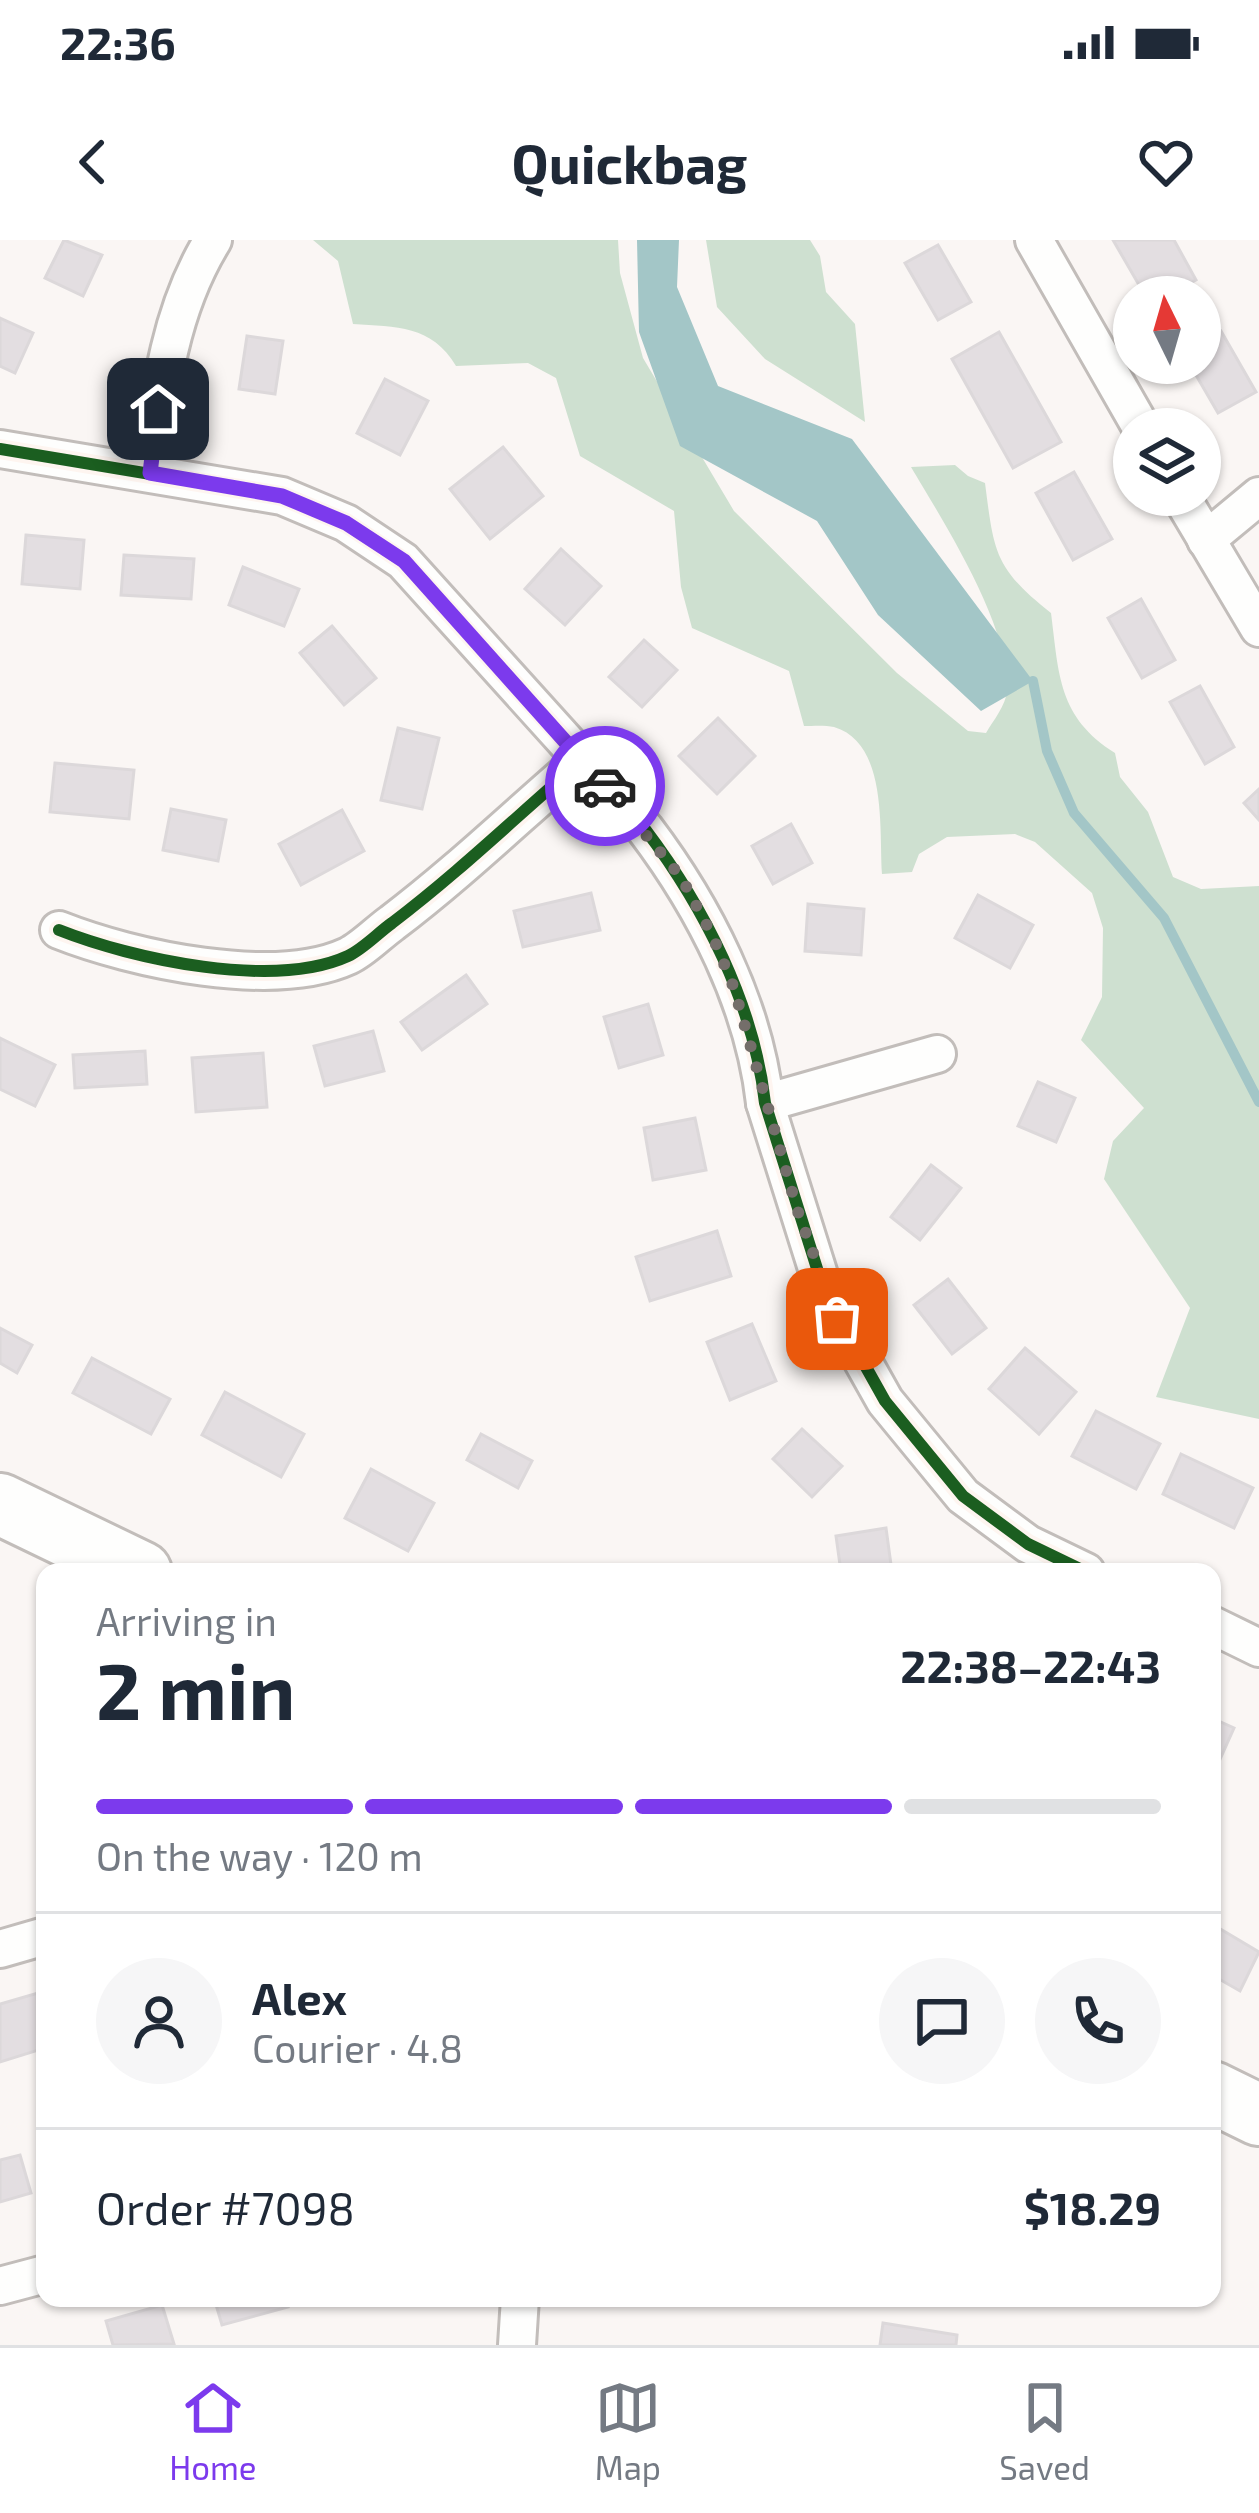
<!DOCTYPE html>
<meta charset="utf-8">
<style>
body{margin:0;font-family:"Exo 2",sans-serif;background:#f6f6f7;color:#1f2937;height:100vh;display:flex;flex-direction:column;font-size:45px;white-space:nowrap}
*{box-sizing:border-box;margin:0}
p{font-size:39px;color:#747a83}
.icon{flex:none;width:66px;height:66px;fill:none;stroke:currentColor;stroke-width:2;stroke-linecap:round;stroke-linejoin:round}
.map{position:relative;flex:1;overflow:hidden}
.details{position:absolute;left:36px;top:1323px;width:1185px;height:744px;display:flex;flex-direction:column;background:#fff;border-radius:24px;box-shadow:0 3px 9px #0004}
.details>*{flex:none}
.needle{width:78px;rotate:355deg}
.tools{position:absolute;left:1113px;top:36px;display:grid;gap:24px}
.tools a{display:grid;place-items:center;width:108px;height:108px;border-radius:50%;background:#fff;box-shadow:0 3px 9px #0004;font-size:60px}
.pin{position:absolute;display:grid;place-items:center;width:102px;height:102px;color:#fff;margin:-51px;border-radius:24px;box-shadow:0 6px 18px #0006}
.courier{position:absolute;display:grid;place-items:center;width:120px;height:120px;margin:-60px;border:9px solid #7c3aed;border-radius:50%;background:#fff;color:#222;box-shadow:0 3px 15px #0007}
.headline em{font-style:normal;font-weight:700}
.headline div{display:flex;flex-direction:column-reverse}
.headline{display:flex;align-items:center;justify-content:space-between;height:204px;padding:0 60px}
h1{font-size:78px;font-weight:700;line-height:90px}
.bar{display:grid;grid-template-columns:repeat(4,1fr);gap:18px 12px;align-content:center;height:144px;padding:0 60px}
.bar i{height:15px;border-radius:9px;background:#e0e1e3}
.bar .selected{background:#7c3aed}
.bar p{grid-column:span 4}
.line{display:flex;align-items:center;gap:30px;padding:0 60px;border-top:3px solid #e0e1e3}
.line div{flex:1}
.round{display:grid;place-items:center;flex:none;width:126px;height:126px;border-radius:63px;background:#f6f6f7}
.status{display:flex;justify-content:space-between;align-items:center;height:84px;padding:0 60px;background:#fff;direction:ltr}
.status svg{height:33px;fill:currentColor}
header{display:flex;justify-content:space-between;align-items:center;height:156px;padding:0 60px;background:#fff;font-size:54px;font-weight:700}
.tab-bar{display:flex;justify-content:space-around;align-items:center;height:168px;border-top:3px solid #e0e1e3;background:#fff;font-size:33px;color:#747a83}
.tab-bar a{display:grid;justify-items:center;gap:6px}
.tab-bar .selected{color:#7c3aed}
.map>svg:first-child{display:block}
</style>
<div class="status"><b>22:36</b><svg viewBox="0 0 49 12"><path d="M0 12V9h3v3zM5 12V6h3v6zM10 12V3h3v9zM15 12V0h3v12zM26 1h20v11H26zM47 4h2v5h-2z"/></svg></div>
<header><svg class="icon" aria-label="back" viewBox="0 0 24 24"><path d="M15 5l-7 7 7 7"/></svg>Quickbag<svg class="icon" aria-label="heart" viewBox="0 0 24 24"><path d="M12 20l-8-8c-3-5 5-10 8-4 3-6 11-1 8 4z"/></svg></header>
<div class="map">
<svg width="1259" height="2105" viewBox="0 0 1259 2105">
<rect width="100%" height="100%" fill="#faf6f4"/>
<g fill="#cee0d0">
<path d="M313 0H618L620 33 643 118 734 271 897 433 968 491 986 493C993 481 1006 465 1007 451 1011 387 943 281 911 227L955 225 968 236 985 243C994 312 994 328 1051 373 1059 435 1058 477 1115 513L1120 537 1148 572 1173 637 1201 649 1259 646V1179L1156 1157 1190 1068 1104 939 1113 901 1144 868 1081 800 1102 757 1103 688 1092 653 1035 602 1015 594 947 597 919 614 912 632 882 634C879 590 888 503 834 487 825 485 813 486 804 486L789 431 692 388 681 347 674 271 580 216 556 138 528 123 456 126C432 85 396 87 353 84L338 21Z"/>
<polygon points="706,0 810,0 820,16 826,52 855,84 865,182 765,119 717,67"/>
</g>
<polygon fill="#a3c6c7" points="637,0 679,0 677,47 718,146 852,199 1033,441 981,471 878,375 817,281 680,206 639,92"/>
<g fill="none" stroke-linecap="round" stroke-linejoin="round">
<polyline stroke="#a3c6c7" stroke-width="10" points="1033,441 1047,511 1074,573 1164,678 1259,862"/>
</g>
<g fill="#e3dee1" stroke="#dcd8da" stroke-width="3">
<polygon points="64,0 102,15 83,56 45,38"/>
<polygon points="1113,0 1174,0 1196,40 1166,57 1146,57"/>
<polygon points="938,5 971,62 938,80 905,23"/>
<polygon points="0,78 33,93 15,133 0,126"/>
<polygon points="1221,91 1256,152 1218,173 1189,123 1200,123 1200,103"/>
<polygon points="999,92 1061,202 1013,228 952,119"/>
<polygon points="247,96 283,101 275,154 239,149"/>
<polygon points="385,139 428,161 400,215 357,193"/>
<polygon points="503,207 543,256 490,299 450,249"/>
<polygon points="1074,232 1112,299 1073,320 1036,253"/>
<polygon points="26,295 84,300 80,349 22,344"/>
<polygon points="561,309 601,346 565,385 525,349"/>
<polygon points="124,315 194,319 191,359 121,355"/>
<polygon points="243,327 299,349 284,386 229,365"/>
<polygon points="1141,359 1175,420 1142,438 1108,378"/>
<polygon points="332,386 376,438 344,465 300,413"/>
<polygon points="644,400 677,430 642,467 609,437"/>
<polygon points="1200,446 1234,507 1205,524 1170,462"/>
<polygon points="718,478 755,516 717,554 679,516"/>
<polygon points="398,488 439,498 422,569 381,560"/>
<polygon points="55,523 134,530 129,579 50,572"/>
<polygon points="1259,549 1259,580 1244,563"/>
<polygon points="171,569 226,580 218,621 163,610"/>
<polygon points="342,570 364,611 301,645 279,604"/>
<polygon points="791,584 812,623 773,644 752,606"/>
<polygon points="591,653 600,690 523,707 514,671"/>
<polygon points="978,655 1033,685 1010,728 955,698"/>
<polygon points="808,664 864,669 861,715 805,711"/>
<polygon points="466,735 487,764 422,810 401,782"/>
<polygon points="648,764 663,815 619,828 604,777"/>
<polygon points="373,791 384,831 325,846 314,806"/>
<polygon points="0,798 55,825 35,866 0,849"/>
<polygon points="145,811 147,844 75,848 73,815"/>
<polygon points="263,813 267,867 196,872 192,818"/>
<polygon points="1038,842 1075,858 1056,902 1018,886"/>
<polygon points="695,878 706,930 653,940 644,888"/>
<polygon points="931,925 961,948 920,1000 891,977"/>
<polygon points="717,991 731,1036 650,1061 636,1017"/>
<polygon points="948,1039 986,1088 952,1114 914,1065"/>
<polygon points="752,1084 776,1141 730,1160 707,1102"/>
<polygon points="0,1088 32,1105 17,1133 0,1123"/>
<polygon points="1025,1108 1076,1152 1039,1194 989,1149"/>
<polygon points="92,1118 170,1159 151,1194 73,1153"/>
<polygon points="225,1152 304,1194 281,1237 202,1195"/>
<polygon points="1096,1171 1160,1204 1136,1249 1072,1216"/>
<polygon points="802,1189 842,1226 812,1257 773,1219"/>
<polygon points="481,1194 532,1221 518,1248 467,1220"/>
<polygon points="1181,1214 1253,1248 1234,1288 1163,1254"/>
<polygon points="371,1229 434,1263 408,1311 345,1278"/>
<polygon points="886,1288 892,1332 841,1332 836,1296"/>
<polygon points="1212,1478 1234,1488 1217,1526 1212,1524"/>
<polygon points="1212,1684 1259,1712 1240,1751 1212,1735"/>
<polygon points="45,1751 45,1808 0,1822 0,1764"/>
<polygon points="20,1915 31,1953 0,1962 0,1920"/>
<polygon points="214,2058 285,2058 288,2067 222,2085"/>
<polygon points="162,2065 174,2104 113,2105 106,2081"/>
<polygon points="883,2083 957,2095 956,2105 880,2105"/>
</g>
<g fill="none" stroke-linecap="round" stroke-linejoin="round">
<g stroke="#c2bdba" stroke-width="42">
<g id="minor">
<polyline points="1034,0 1142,189"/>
<path d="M0 209 282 256 346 283 403 321 645 589C704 667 754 764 765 863L825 1054 885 1161 963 1256 1028 1304 1086 1332"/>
<path d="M150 233C160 152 169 71 213 0"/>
<polyline points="1180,255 1259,388"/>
<polyline points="1206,300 1259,256"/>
<path d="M59 690C132 719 274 750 348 716 363 709 378 693 392 683 458 633 518 575 581 521"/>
<polyline points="765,863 937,814"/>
<polyline points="1212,1385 1259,1408"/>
<polyline points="0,1709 45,1696"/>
<polyline points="0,2046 45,2034"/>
<polyline points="517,2105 520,2058"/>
</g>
</g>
<g stroke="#c2bdba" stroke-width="66">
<g id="primary">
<polyline points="0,1264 141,1332"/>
<polyline points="1212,1852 1259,1875"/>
</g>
</g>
<use href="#minor" stroke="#fefefd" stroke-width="36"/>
<use href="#primary" stroke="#fefefd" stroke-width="60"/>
<g stroke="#fef5f0" stroke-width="20">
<g id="cycleway">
<path d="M0 209 282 256 346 283 403 321 645 589C704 667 754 764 765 863L825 1054 885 1161 963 1256 1028 1304 1086 1332"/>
<path d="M59 690C132 719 274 750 348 716 363 709 378 693 392 683 458 633 518 575 581 521"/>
</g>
</g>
<use href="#cycleway" stroke="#1b5e20" stroke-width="12"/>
</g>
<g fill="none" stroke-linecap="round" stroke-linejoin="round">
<polyline stroke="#746e6a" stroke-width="12" stroke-dasharray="0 21.6" points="605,546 681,637 713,697 734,748 797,969 837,1079"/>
<polyline stroke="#7c3aed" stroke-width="15" points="158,169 150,233 282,256 346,283 404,321 605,546"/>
</g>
</svg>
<div class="tools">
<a><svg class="needle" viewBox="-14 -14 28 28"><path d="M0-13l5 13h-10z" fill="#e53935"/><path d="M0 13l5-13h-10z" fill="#747a83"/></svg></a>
<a><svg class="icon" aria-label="layers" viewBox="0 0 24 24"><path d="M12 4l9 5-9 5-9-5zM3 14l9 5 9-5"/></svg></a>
</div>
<div class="pin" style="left:837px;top:1079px;background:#ea580c"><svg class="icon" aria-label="bag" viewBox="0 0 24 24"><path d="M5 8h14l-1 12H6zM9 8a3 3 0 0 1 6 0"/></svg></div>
<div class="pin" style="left:158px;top:169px;background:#1f2937"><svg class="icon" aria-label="home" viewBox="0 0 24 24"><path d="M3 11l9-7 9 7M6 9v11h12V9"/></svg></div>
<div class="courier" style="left:605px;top:546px"><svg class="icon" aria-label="car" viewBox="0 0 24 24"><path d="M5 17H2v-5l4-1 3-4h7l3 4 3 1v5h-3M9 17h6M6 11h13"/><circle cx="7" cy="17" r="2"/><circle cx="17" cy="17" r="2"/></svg></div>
<section class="details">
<div class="headline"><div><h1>2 min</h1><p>Arriving in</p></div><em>22:38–22:43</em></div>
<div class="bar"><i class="selected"></i><i class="selected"></i><i class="selected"></i><i></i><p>On the way · 120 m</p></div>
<div class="line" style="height:216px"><a class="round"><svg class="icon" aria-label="person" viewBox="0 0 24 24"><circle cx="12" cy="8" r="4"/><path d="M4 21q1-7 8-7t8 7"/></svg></a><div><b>Alex</b><p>Courier · 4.8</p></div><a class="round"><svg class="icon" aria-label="chat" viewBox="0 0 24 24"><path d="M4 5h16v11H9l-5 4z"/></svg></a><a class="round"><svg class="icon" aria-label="phone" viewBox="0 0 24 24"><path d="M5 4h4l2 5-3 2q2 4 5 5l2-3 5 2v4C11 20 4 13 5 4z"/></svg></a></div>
<div class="line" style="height:156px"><div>Order #7098</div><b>$18.29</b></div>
</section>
</div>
<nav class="tab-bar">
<a class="selected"><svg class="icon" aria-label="home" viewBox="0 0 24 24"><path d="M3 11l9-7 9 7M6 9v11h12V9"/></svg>Home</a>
<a><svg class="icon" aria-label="map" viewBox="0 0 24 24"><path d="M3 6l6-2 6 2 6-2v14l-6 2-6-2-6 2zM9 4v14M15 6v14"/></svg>Map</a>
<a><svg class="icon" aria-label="saved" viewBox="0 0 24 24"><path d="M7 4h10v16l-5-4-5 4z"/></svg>Saved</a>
</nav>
